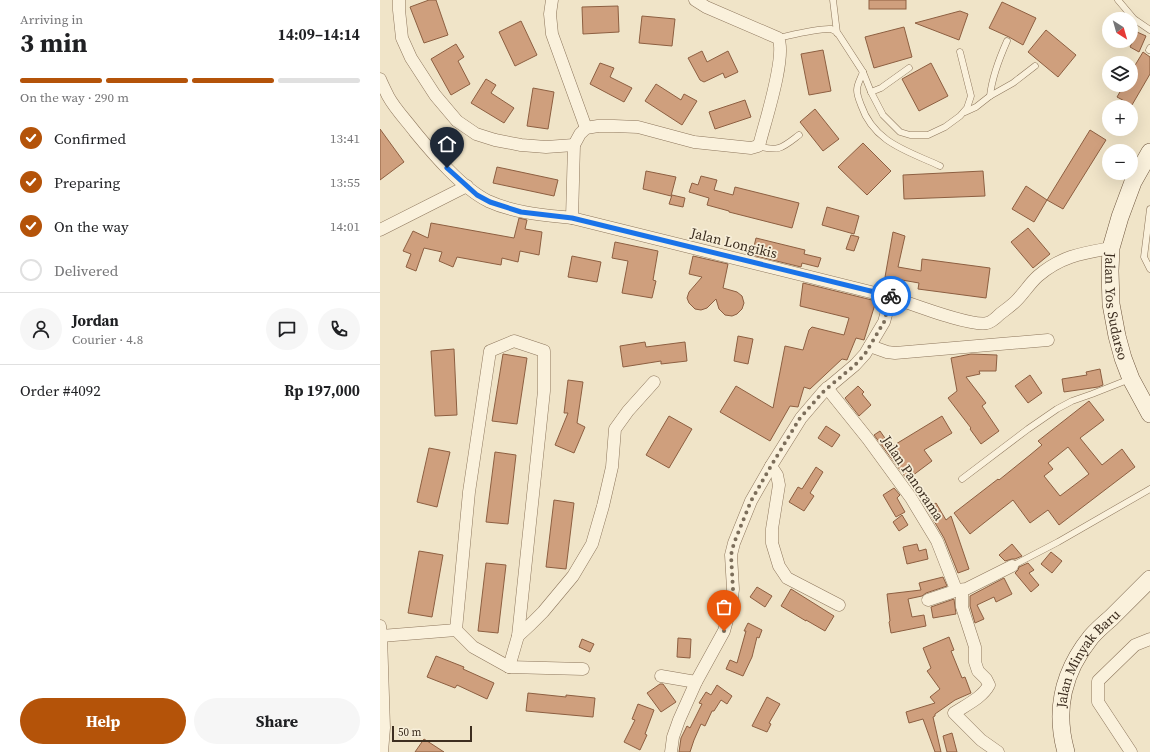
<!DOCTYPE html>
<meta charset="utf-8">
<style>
body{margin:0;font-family:"Source Serif 4",serif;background:#f6f6f6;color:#202124;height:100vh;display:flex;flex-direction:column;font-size:15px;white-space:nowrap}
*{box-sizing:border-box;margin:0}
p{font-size:13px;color:#757577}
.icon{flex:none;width:22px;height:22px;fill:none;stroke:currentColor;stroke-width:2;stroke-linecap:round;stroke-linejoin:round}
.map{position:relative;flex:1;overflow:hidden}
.details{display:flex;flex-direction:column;background:#fff;width:380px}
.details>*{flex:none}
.needle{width:26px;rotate:143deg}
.fabs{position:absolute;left:722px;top:12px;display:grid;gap:8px}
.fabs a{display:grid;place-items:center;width:36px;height:36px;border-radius:50%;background:#fff;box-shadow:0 4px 16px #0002;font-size:20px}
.scale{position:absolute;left:12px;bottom:10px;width:80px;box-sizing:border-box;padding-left:4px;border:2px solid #3d2e20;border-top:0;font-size:11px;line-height:14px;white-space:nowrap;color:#3d2e20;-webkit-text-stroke:3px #f7eed8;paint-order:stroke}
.pin{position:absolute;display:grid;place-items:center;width:34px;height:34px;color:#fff;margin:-41px -17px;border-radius:50% 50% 50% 0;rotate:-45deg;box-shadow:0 0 4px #0007}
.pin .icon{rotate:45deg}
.courier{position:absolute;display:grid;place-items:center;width:40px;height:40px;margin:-20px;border:3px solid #1a73e8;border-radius:50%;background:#fff;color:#222;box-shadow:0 1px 5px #0007}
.head em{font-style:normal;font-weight:700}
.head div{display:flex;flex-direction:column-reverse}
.head{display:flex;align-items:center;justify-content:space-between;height:68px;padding:0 20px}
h1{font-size:26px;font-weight:700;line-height:30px}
.bar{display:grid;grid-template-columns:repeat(4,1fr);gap:6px 4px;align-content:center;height:48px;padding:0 20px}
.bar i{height:5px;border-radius:3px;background:#e0e0e0}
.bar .on{background:#b45309}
.bar p{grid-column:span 4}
.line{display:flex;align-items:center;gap:10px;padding:0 20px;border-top:1px solid #e0e0e0}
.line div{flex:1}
.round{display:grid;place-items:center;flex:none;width:42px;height:42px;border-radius:21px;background:#f6f6f6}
ol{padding:0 20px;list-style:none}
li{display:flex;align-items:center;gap:12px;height:44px}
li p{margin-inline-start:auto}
li .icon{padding:4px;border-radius:50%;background:#b45309;color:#fff;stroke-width:4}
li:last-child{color:#757577}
li i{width:22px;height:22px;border:2px solid #e0e0e0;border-radius:50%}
.action{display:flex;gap:8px;margin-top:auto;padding:8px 20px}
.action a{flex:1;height:46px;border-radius:24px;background:#b45309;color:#fff;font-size:16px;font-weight:700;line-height:46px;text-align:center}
.action a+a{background:#f6f6f6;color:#202124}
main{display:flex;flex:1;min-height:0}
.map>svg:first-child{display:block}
</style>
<main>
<section class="details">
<div class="head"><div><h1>3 min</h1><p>Arriving in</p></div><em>14:09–14:14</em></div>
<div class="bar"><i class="on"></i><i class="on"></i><i class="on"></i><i></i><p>On the way · 290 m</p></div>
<ol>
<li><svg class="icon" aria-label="check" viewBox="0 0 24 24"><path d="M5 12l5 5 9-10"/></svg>Confirmed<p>13:41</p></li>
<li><svg class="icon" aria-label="check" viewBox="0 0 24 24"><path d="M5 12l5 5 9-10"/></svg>Preparing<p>13:55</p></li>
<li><svg class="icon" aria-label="check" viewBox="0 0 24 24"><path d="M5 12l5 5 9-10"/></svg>On the way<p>14:01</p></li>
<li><i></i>Delivered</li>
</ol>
<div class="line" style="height:72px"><a class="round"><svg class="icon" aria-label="person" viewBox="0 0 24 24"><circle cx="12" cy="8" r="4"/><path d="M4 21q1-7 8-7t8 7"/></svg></a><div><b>Jordan</b><p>Courier · 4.8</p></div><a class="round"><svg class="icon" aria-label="chat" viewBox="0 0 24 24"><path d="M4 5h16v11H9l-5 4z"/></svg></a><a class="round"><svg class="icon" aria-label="phone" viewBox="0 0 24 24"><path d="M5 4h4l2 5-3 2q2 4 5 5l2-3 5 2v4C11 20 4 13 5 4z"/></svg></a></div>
<div class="line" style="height:52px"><div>Order #4092</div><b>Rp 197,000</b></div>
<div class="action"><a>Help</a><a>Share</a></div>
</section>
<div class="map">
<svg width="770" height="752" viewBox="0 0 770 752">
<rect width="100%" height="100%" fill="#f0e4c8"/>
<g fill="#cf9f7d" stroke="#8d5f41" fill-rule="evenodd">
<polygon points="49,0 56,0 68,35 44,43 30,7"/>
<rect x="489" y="0" width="37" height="9"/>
<polygon points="622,2 656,18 643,45 629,37 609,28"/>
<polygon points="238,6 239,32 203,34 202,7"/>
<polygon points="580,11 588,14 579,40 535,23"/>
<polygon points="262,16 295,19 292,46 259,43"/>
<polygon points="141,21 157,55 135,66 119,32"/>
<polygon points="524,27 532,57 494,68 485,37"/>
<polygon points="666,30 696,55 678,77 648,52"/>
<polygon points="757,32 766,36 759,52 750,47"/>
<polygon points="76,44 84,57 78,61 90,84 71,95 51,59"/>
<polygon points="443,50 451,91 429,95 421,54"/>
<polygon points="322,51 327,62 348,51 358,72 345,78 343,73 324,82 320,80 308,58"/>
<polygon points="763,52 770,57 770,74 752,105 737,97 744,85 751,85 751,72"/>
<polygon points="220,63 234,68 230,77 252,88 244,102 210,84"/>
<polygon points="551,63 568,96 539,111 522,79"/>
<polygon points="106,79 116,85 111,93 134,108 124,123 91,103"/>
<polygon points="276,84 301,100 304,94 317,101 302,125 265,101"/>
<polygon points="153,88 174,92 168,129 147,126"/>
<polygon points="365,100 371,117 335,129 329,112"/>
<polygon points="435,109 459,139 443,151 420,122"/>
<polygon points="0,129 24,162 0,180"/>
<polygon points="710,130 726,140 683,209 667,200"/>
<polygon points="483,143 511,171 487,195 458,167"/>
<polygon points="117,167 178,180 174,196 113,183"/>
<polygon points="266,171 296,177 291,196 263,189"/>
<polygon points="603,171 605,196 524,199 523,175"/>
<polygon points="321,176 337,180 334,190 353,195 355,187 419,203 412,228 349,212 349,211 327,205 329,198 309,192 312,183 318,185"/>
<polygon points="646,186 667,200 654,222 632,209"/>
<polygon points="292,195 305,198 303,207 289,204"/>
<polygon points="447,207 479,216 474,234 442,225"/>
<polygon points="139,218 147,220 145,229 162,232 159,255 140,251 138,262 122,258 121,265 77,257 73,267 59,261 62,252 44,248 36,271 26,267 31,254 23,251 33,231 48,238 51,223 134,238"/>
<polygon points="648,228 670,254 653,268 631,242"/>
<polygon points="513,232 525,236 518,267 541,271 542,259 610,268 606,298 538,289 539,283 505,277"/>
<polygon points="471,235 479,237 474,251 466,249"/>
<polygon points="376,238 425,250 424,254 441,258 438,267 422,263 421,267 372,255"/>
<polygon points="235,242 278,251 273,280 276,281 272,298 242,293 248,261 232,258"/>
<polygon points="192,256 221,262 217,282 188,277"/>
<polygon points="313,256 348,264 343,288 357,292 362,296 364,303 362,309 357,314 352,316 345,315 339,309 336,299 327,308 321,310 315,309 309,303 307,298 309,292 322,277 309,274"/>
<polygon points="423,283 496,301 484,340 476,338 467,360 462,359 430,389 424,387 418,407 410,406 390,441 340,412 356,386 393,408 405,346 423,350 429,330 432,327 464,335 469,318 420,306"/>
<polygon points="358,336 373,339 368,364 354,361"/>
<polygon points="265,342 266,347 305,342 307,361 281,364 281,361 243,367 240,346"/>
<polygon points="74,349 77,415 55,416 51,351"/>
<polygon points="123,354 147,358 137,424 112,421"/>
<polygon points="591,354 617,355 616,371 599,371 600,374 586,377 606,403 602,406 619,431 601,444 590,429 591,428 568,398 577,391 571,358"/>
<polygon points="720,369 723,385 718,387 684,392 682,379 707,375 706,372"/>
<polygon points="650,375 662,393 648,403 635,386"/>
<polygon points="188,380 203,382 197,423 205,427 194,453 175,445 188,413 184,413"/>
<polygon points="478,386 484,392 482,394 491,405 479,416 465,398"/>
<path d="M709 401 724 420 700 438 722 465 742 449 755 467 679 525 668 510 650 523 633 500 590 534 574 513 618 479 619 480 650 455 662 445 658 441ZM688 447 709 474 680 496 664 476 673 469 668 463Z"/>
<polygon points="289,416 312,429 289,468 266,455"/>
<polygon points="562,416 572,433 544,450 552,461 532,476 537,483 532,486 494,435 500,431 511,447"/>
<polygon points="446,426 460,435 452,447 438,438"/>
<polygon points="49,448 70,452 57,507 37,502"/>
<polygon points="115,452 136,455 128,524 106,522"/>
<polygon points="436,467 443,472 430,493 434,496 424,511 409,502 418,487 422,489"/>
<polygon points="514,488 520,495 517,498 525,512 516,517 503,495"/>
<polygon points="174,500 194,503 186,569 166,567"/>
<polygon points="556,503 566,520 571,516 589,569 578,573 564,538 547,509"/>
<polygon points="522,515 528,525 519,531 513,522"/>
<polygon points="537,544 539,551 546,549 548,559 527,564 523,547"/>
<polygon points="632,544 642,556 635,559 632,559 625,561 619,555"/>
<polygon points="39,551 63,555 52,617 28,613"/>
<polygon points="671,552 682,561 672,573 661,564"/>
<polygon points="106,563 126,565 118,633 98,631"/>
<polygon points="648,563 654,570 649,573 659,585 651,592 635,573 638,570 639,567"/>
<polygon points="563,577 567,586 546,593 542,596 528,599 532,617 544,615 546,626 511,633 509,622 510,621 507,594 541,590 539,583"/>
<polygon points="624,578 632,594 616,602 614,597 597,605 604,619 595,623 590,606 590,596"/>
<polygon points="377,587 392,596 385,607 370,597"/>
<polygon points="411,589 454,616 445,631 426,620 426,621 401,606"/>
<polygon points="574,599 575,607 576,614 553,618 551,607"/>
<polygon points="368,623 382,630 379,638 377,637 372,657 363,676 346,669 350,660 357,663 366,631 364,631"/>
<polygon points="569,637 574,650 571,651 582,678 585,677 591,693 575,700 555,714 555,716 553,717 561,752 555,752 543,719 529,723 526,712 555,703 550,697 560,689 547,671 551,668 543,648"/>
<polygon points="298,638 311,639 310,658 297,657"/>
<polygon points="202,639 214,644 210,652 199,647"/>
<polygon points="56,656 84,667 83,669 114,683 107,699 77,685 75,688 47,677"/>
<polygon points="280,684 283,684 296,702 281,712 267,693"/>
<polygon points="337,685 352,696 347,704 341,700 334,711 332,711 325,726 321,724 314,740 310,752 299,752 301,738 307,726 310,728 322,704 319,703 326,692 331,695"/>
<polygon points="148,693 186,697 186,695 215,698 213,717 146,711"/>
<polygon points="387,697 400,704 389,723 391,724 387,732 372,726"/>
<polygon points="258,704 274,710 265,734 267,735 260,750 244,742 255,720 252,719"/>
<polygon points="572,733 577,752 567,752 563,736"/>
<polygon points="44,739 64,752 35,752"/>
</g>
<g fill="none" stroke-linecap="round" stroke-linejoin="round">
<g stroke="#8d765c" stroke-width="7">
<g id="lane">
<polyline points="453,0 457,33"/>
<polyline points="738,0 754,19 770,30"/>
<path d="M398 38C412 35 438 28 451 29 455 30 457 32 459 35L483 72 491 92 503 115 520 132 530 135H548L565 127 580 116 587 108 591 96 580 52"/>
<polyline points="769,50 770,48"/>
<path d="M483 72C481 78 477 84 477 90 477 95 479 100 481 105 494 143 528 151 560 166"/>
<polyline points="491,92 501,88 529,68"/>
<polyline points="610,96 633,83 655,66"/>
<path d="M585 112 596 107 610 96C612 77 619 59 627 41"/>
<path d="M378 146C399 152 402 148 419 135"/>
<polyline points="770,209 764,257 770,269"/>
<polyline points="582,479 648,429 677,409 692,401 712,394 750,379"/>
<polyline points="632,566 678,542 770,489"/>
</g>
</g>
<g stroke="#8d765c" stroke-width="13">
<g id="street">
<polyline points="19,0 19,10 22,38 31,58 55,95 77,121 96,134 115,140 141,145 166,147 194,145"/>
<polyline points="172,0 170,14 172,34 206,128"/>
<path d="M0 79C2 84 5 90 8 96 15 109 26 120 35 132 54 155 82 188 108 201 134 213 164 215 192 218L511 297C530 303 590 327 607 323 612 322 617 317 620 314 625 310 631 306 636 301 644 293 650 283 658 276 681 256 703 253 731 248"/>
<path d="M192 218 194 145 200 134 206 128 218 126H234L258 127 314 142 371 148 378 146 380 142C385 122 407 55 398 38L326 7 315 0"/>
<polyline points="0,230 87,186"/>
<polyline points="490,346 507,352 515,353 668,340"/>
<polyline points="447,388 488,439 531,498 557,541 575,587 578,590 586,589 632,566"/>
<polyline points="391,466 397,475 399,485 392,529 392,543 399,566 407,578 459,605"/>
<path d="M582 590V607L595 647V662L598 671 606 679 609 685C602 698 586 705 574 713L601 740 618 752"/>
<polyline points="548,600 578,590"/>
<polyline points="0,626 1,636 4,728 2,752"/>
<polyline points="76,630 89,492 110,351 134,341 164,351 164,391 138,636 129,667"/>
<polyline points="1,636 76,630 93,647 129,667 203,669"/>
<polyline points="138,636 151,624 163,612 193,576 212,544 223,506 232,467 235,429 248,411 274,382"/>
<polyline points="281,676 316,682"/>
<polyline points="291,752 293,737 299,720 316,682 344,631 351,606 353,589 351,555 354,543 371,501 391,466 421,418 444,391 475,365 485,354 504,322 511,297"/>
<polyline points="751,752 718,702 718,681 755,645 770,639"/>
</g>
</g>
<g stroke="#6f573f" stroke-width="18">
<g id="secondary">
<path id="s1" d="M770 152 753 182 740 217 731 248 730 271 731 304 737 336 743 358 751 379 770 414"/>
<path id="s2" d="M686 752C674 709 683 672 711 637 717 630 724 624 731 618 744 605 757 592 770 579"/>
</g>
</g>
<use href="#lane" stroke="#faf1dc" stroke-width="6"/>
<use href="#street" stroke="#faf1dc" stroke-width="12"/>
<use href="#secondary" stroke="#faf1dc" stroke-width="17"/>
</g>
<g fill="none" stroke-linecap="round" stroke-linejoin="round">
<polyline stroke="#7c6e5b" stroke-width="4" stroke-dasharray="0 7.2" points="344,631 351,606 353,589 351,555 354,543 371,501 391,466 420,418 444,391 475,365 485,354 504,322 511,296"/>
<polyline stroke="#1a73e8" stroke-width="5" points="67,168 97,195 110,202 141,212 192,218 511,296"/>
</g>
<g text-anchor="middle" stroke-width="3.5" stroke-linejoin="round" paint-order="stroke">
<g font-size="14" fill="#3d2e20" stroke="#f7eed8">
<text transform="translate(354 243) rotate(14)" y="5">Jalan Longikis</text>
<text dy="5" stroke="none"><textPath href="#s1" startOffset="163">Jalan Yos Sudarso</textPath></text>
<text transform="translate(533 478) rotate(56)" y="5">Jalan Panorama</text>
<text dy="5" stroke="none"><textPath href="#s2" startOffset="102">Jalan Minyak Baru</textPath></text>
</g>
</g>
</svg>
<div class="fabs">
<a><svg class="needle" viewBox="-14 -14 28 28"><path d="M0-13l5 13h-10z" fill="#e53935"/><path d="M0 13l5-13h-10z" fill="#757577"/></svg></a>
<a><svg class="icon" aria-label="layers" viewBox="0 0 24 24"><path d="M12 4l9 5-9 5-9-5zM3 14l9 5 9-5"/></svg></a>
<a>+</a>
<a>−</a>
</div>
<div class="scale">50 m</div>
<div class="pin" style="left:344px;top:631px;background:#ea580c"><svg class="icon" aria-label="bag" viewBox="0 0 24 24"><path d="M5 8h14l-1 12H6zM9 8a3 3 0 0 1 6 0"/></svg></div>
<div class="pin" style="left:67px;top:168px;background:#1f2937"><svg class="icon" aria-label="home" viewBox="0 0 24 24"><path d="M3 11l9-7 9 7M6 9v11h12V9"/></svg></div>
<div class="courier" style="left:511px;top:296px"><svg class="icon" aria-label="bike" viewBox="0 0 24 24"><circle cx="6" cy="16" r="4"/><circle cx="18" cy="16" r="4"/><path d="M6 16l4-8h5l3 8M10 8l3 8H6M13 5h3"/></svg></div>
</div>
</main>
